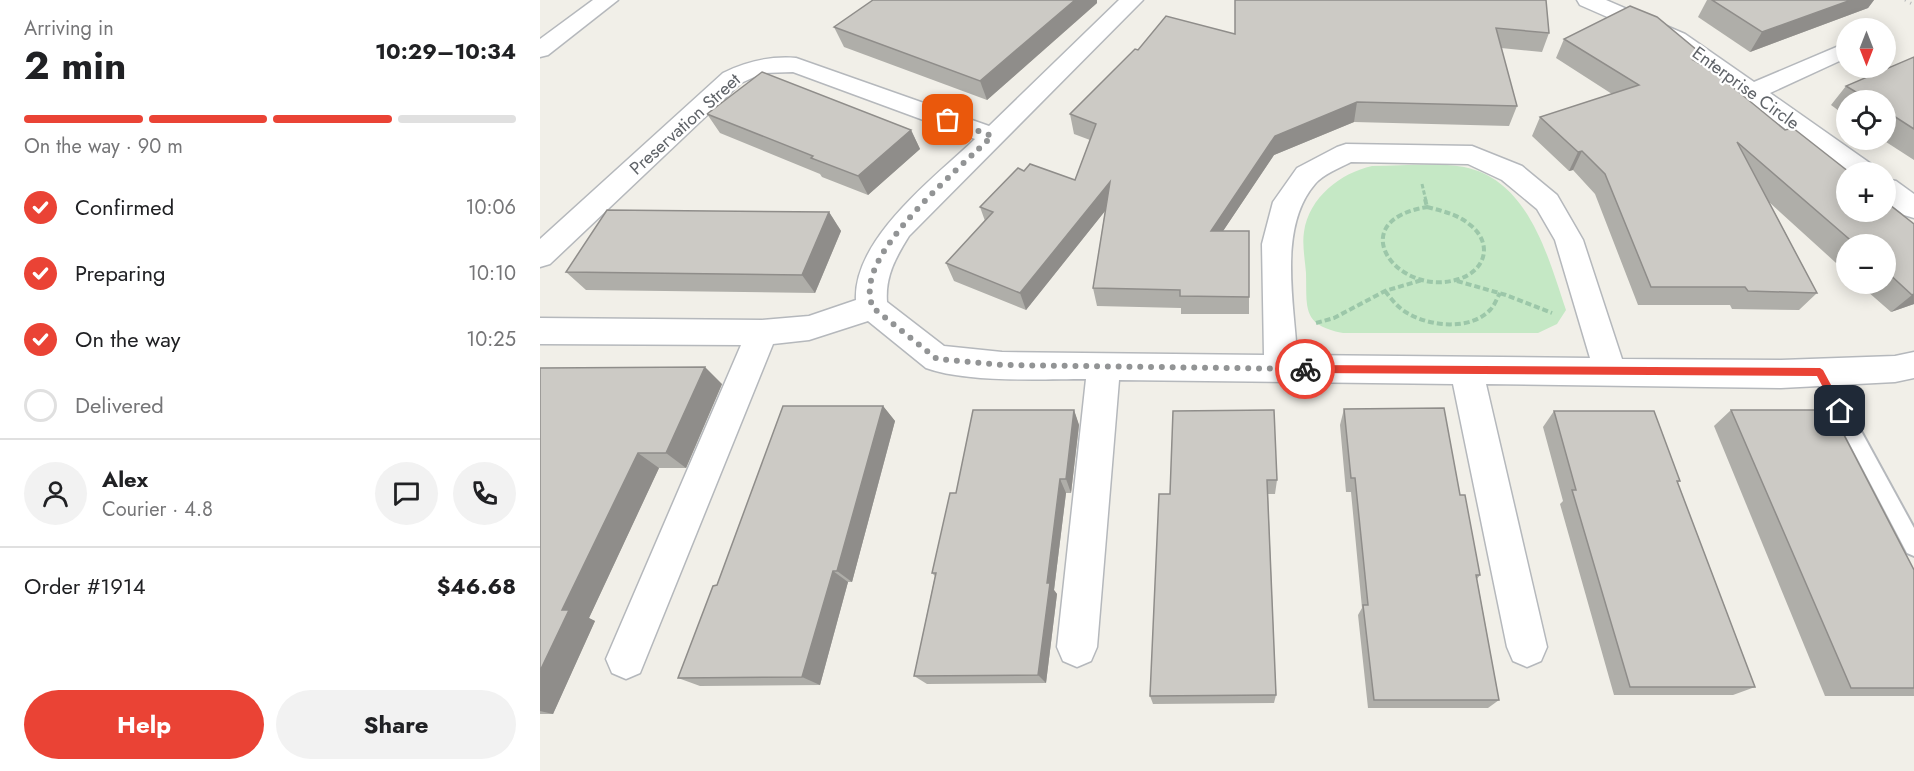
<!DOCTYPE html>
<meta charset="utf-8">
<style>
body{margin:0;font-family:Jost,sans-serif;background:#f2f2f2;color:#202124;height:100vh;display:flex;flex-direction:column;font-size:22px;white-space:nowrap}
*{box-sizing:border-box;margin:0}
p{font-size:20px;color:#757577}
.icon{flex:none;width:33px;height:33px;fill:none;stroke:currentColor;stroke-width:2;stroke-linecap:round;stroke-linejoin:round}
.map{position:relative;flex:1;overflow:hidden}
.sheet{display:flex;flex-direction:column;background:#fff;width:540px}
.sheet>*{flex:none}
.needle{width:39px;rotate:180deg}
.tools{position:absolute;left:1296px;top:18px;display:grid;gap:12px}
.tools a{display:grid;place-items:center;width:60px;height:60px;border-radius:50%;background:#fff;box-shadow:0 3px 15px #0003;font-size:30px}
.pin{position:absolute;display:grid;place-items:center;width:51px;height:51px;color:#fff;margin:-26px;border-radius:12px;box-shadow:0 3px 9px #0006}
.courier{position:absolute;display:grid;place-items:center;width:60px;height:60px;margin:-30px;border:4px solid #ea4335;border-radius:50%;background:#fff;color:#222;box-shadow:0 2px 8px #0007}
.head em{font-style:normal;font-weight:700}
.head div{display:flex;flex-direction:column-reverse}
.head{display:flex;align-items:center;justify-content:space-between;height:102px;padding:0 24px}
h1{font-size:39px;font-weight:700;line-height:45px}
.bar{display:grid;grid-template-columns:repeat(4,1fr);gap:9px 6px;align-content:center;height:72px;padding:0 24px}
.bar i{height:8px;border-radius:4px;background:#e0e0e0}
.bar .current{background:#ea4335}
.bar p{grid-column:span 4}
.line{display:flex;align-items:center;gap:15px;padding:0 24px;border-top:2px solid #e0e0e0}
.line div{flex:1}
.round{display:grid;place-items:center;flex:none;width:63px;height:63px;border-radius:32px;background:#f2f2f2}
ol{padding:0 24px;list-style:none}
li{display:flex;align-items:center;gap:18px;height:66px}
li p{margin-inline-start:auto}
li .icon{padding:6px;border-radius:50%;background:#ea4335;color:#fff;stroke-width:4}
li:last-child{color:#757577}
li i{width:33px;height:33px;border:3px solid #e0e0e0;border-radius:50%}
.button{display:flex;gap:12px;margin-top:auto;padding:12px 24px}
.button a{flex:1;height:69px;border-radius:36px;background:#ea4335;color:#fff;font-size:24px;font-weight:700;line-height:69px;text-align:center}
.button a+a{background:#f2f2f2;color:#202124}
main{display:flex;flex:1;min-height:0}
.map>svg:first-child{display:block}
</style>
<main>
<section class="sheet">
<div class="head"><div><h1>2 min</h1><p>Arriving in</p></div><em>10:29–10:34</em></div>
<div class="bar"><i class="current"></i><i class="current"></i><i class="current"></i><i></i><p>On the way · 90 m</p></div>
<ol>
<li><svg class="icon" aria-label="check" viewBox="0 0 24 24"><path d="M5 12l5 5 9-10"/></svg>Confirmed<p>10:06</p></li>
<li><svg class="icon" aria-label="check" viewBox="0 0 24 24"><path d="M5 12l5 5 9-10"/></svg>Preparing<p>10:10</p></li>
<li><svg class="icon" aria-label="check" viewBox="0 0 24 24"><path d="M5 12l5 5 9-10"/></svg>On the way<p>10:25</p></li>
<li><i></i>Delivered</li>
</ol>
<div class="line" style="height:108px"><a class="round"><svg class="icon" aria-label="person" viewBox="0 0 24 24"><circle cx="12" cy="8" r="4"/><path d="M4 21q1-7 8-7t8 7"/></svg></a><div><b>Alex</b><p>Courier · 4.8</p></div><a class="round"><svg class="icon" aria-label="chat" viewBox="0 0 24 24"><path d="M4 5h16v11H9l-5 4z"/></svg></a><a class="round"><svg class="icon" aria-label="phone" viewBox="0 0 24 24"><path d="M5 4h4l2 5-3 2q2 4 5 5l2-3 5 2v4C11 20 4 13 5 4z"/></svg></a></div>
<div class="line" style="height:78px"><div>Order #1914</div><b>$46.68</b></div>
<div class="button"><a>Help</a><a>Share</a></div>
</section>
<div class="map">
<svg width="1374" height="771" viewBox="0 0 1374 771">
<rect width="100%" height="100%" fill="#f1efe8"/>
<path fill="#c5e8c5" d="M832 166C862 166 895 162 924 167 989 180 1008 257 1026 310L1017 324 998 333H803C762 325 767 309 766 273 765 260 762 244 764 232 769 197 801 173 832 166Z"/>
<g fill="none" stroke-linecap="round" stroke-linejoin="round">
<g stroke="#b5b8bc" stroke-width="4">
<polygon id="service" points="1280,365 1286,367 1374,528 1374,556 1367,553 1272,372 1274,367"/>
</g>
<g stroke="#b5b8bc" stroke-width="3">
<g id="minor">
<polygon points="53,0 78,0 8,55 0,57 0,39"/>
<path d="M579 0H603L369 236C356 257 345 276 347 302L404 346 462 352 724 355 722 244 733 202 757 168 797 147 806 144 932 146 982 166 1017 195 1043 240 1082 359 1241 360 1355 356 1374 352V378L1355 382 1241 388 946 384 1007 647 1001 661 987 667 973 661 967 647 913 384 579 380 557 647 551 661 537 667 523 661 517 647 546 379C500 379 428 383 386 368L328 321 269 340 233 344 100 673 86 679 72 673 66 659 201 345 0 344V318L222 320 269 316 316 300C313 239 394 178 435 139L253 72 223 73 201 83 10 264 0 267V239L183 73C207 61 230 56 256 58L449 126ZM811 162 928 164 962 180 997 209 1015 240 1050 358 757 355C754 302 738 227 775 184 783 174 800 168 811 162Z"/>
<polygon points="1037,0 1066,0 1145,34 1214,82 1306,43 1306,58 1230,93 1334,166 1337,172 1306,173 1129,44 1040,5"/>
<polygon points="1346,179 1356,181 1374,194 1374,218 1364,215 1346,201"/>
</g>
</g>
<polyline stroke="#9cc7a9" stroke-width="3" stroke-dasharray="4.5 2" stroke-linecap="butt" points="882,184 886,201"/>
<g stroke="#9cc7a9" stroke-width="4" stroke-dasharray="6 3" stroke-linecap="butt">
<polyline points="885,199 887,207"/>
<path d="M887 207C902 211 917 214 929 224 953 242 947 270 919 279 858 299 800 221 887 207Z"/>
<polyline points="917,281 966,295 1012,313"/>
<path d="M845 291C852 300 859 309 869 314 892 327 931 330 950 310 955 305 957 298 960 293"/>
<polyline points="776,323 794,318 845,291 882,280"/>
</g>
<use href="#service" fill="#fff" fill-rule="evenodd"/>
<use href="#minor" fill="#fff" fill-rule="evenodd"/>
<polyline stroke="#b6b7b8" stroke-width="3" stroke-dasharray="1 5" stroke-linecap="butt" points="1365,0 1374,5"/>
</g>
<g fill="#afaea9">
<polygon points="695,0 1009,33 1002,52 961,48 977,106 969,126 814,122 734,155 683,231 709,297 709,314 641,314 641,308 557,306 553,288 565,211 486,310 414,281 406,263 445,221 440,207 484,171 535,180 550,140 534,134 530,114 695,34"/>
<polygon points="1167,0 1334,0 1328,8 1210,52 1158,17"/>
<polygon points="557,3 447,100 304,47 294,27"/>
<polygon points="1024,39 1160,64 1245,130 1374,224 1374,304 1351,312 1319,284 1346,284 1346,244 1306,244 1306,272 1229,202 1277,293 1259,310 1192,309 1190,305 1098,305 1055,194 1033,170 1029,171 992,136 1000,117 1072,94 1016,58"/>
<polygon points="1374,57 1374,160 1343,140 1346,140 1346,100 1306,100 1306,116 1291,105 1306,86"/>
<polygon points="167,114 371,130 380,149 328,195 282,177 280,174 180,133"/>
<polygon points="289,212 301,231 275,293 46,290 26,272"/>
<polygon points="0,368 182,384 146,468 119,468 49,618 55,621 13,714 0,714"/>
<polygon points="343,406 355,421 312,582 308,582 280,685 160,686 138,678"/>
<polygon points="804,409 920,495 940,575 937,579 959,700 948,708 828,708 818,615 822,608 811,492 806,492 800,425"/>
<polygon points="534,410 539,425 531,493 526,493 514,590 517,594 506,683 387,684 374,676 395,576 392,573"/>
<polygon points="1191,410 1374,570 1374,696 1285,696 1174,426"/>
<polygon points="633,411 737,480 735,494 728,494 736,695 734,703 613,704 610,696 630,494"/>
<polygon points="1014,411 1140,481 1137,483 1215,687 1193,695 1074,695 1020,504 1023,501 1003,427"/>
</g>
<g fill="#8f8d8a">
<polygon points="535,0 557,0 557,3 447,100 440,81"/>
<polygon points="1311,0 1334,0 1328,8 1210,52 1222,32"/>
<polygon points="1164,56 1153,75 1153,60"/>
<polygon points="817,102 814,122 734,155 671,249 671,231 735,136"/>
<polygon points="371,130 380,149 328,195 318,176"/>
<polygon points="1042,151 1033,170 1029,171 1038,152"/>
<polygon points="570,182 573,201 486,310 480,293"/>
<polygon points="289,212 301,231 275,293 262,275"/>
<polygon points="1374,294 1374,304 1351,312 1372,295"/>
<polygon points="165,367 182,384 146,468 126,453"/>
<polygon points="343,406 355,421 312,582 297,571"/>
<polygon points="534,410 539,425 531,493 526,479"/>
<polygon points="98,453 119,468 49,618 55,621 13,714 0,711 0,671 22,610"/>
<polygon points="520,479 526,493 514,590 517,594 506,683 498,675 507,583"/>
<polygon points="293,571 308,582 280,685 262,677"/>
</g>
<g fill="#cccac5" stroke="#8f8d8a" stroke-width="1.5">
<polygon points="333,0 535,0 440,81 294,27"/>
<polygon points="695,0 1006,0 1009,33 956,28 977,106 817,102 735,136 671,231 709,231 709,297 640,296 640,290 553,288 570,182 480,293 406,263 453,212 440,207 478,168 484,171 490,164 535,180 556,124 530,114 595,49 598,50 626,16 695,34"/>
<polygon points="1172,0 1311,0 1222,32"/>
<polygon points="1090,6 1117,17 1164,56 1153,60 1173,71 1245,130 1253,128 1309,172 1306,172 1306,212 1346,212 1346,202 1374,224 1374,294 1372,295 1346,271 1346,244 1315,244 1197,142 1277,293 1208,291 1205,287 1111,287 1065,174 1042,151 1038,152 1000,117 1099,85 1024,39"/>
<polygon points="1374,57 1374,129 1346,111 1346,100 1329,100 1306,86"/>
<polygon points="222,72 371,130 318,176 271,158 273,156 167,114"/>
<polygon points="67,210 289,212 262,275 26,272"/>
<polygon points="165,367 126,453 98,453 22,610 29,610 0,671 0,368"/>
<polygon points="243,406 343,406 297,571 293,571 262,677 138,678 173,586 177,585"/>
<polygon points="904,408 920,495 925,495 940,575 936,575 959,700 834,700 823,605 828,605 815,478 811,478 804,409"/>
<polygon points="433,410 534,410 526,479 520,479 507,583 510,583 498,675 374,676 396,573 392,573 410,493 416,493"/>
<polygon points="734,410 737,480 727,480 736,695 610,696 619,494 630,494 633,411"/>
<polygon points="1191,410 1291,410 1374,570 1374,688 1311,688"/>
<polygon points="1014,411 1114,411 1140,481 1137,481 1215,687 1090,687 1032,490 1036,490"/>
</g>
<polygon fill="#ea4335" points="765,365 1280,368 1283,370 1305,411 1304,414 1297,414 1277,376 765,373 761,369"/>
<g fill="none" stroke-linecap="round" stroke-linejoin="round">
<path stroke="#929495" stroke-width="6" stroke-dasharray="0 10.8" d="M408 120 452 136C419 169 331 242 330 289 329 295 331 301 332 307L397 359 462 365 765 369"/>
</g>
<g text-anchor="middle" stroke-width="4.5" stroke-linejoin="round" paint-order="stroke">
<g font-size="18" fill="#5f6368" stroke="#fff">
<text transform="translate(1206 88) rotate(36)" y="6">Enterprise Circle</text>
<text transform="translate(145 124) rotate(-42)" y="6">Preservation Street</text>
</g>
</g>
</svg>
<div class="tools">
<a><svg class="needle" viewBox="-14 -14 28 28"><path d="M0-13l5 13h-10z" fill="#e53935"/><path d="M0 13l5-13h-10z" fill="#757577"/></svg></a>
<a><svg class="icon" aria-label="locate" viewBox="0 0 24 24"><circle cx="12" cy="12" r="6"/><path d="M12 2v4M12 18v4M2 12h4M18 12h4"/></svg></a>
<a>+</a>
<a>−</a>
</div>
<div class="pin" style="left:408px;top:120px;background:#ea580c"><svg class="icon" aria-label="bag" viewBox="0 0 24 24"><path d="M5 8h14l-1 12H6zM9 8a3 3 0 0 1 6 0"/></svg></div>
<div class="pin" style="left:1300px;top:411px;background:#1f2937"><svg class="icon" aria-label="home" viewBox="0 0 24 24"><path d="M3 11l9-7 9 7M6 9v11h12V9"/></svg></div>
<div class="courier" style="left:765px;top:369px"><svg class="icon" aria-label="bike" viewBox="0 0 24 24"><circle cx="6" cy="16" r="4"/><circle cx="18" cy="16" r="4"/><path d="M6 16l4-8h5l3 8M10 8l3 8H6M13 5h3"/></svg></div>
</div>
</main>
